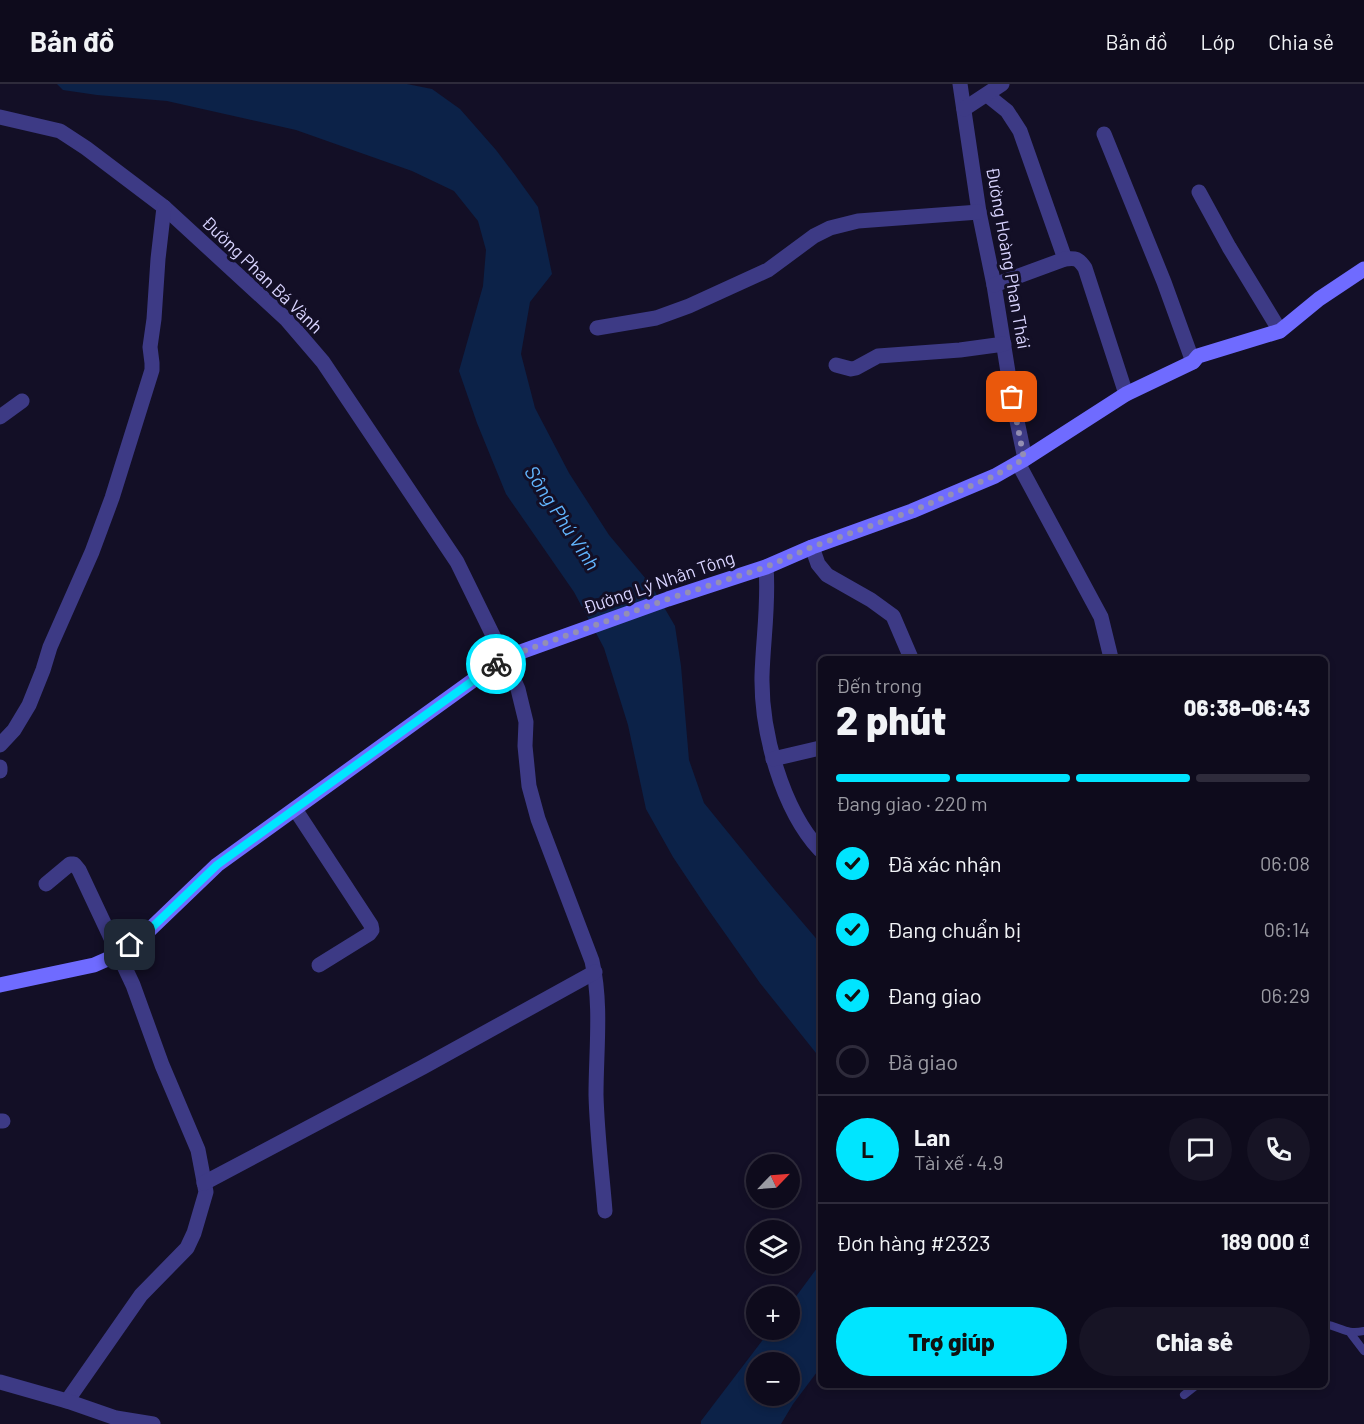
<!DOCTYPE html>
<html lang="vi">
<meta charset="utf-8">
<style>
body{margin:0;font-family:Barlow,sans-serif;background:#171425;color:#f1f3f6;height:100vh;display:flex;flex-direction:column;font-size:22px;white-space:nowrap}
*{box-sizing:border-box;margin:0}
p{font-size:20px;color:#9b9ba3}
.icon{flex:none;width:33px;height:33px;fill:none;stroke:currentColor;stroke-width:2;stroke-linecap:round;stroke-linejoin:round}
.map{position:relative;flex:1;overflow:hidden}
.sheet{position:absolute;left:818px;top:572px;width:510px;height:732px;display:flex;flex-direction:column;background:#0e0b1c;border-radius:9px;box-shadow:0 3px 9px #0003,0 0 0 2px #2e2b3b}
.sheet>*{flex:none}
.needle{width:39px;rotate:65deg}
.buttons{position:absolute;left:746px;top:1070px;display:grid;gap:12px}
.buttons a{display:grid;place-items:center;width:54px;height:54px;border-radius:50%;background:#0e0b1c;box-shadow:0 3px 9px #0003,0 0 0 2px #2e2b3b;font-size:30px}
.pin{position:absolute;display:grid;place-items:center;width:51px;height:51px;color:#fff;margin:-26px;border-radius:12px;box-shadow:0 3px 9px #0006}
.courier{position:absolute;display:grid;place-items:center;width:60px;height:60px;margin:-30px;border:4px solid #00e5ff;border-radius:50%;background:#fff;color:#222;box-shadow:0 2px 8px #0007}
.overview em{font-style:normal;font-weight:800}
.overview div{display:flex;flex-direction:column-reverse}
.overview{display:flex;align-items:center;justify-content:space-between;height:102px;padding:0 18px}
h1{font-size:39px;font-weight:800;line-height:45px}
.bar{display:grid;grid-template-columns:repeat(4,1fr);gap:9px 6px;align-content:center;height:72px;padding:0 18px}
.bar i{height:8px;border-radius:4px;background:#2e2b3b}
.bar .current{background:#00e5ff}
.bar p{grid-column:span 4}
.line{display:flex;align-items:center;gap:15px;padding:0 18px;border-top:2px solid #2e2b3b}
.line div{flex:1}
.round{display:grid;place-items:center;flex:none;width:63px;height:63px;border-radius:32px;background:#171425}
ol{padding:0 18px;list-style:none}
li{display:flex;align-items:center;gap:18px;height:66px}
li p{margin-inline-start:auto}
li .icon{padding:6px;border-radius:50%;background:#00e5ff;color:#111;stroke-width:4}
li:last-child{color:#9b9ba3}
li i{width:33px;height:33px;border:3px solid #2e2b3b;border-radius:50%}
.action{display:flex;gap:12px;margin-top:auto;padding:12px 18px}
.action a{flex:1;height:69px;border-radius:36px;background:#00e5ff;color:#111;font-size:24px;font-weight:800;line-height:69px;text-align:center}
.action a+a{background:#171425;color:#f1f3f6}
header{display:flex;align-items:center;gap:36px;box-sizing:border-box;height:84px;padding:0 30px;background:#0e0b1c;border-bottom:2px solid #2e2b3b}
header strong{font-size:28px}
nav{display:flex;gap:33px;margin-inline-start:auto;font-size:21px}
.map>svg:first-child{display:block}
</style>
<header>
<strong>Bản đồ</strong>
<nav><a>Bản đồ</a><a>Lớp</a><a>Chia sẻ</a></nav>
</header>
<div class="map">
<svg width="1364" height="1340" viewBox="0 0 1364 1340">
<rect width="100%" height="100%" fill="#130f26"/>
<g fill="#0c2248" fill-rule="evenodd">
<polygon points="57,0 407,0 432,5 460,25 496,66 515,91 538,123 552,190 530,218 521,270 535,324 569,389 609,451 651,501 675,542 681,582 689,676 704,719 774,805 820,859 820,974 760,899 705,821 673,773 646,725 628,641 604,564 574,508 506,410 477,339 459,287 483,202 486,166 478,137 454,107 412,87 296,46 167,17 97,11 63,6"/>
<path d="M820 1180V1284L793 1320 781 1340H701V1337L771 1245H789V1222ZM756 1278H789V1311H756Z"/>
</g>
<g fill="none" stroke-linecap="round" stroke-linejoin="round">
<g stroke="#3d3a85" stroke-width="8">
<path d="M1324 1240C1342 1243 1345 1251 1364 1247"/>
<polyline points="1351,1250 1364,1267"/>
<polyline points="1184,1311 1198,1300"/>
</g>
<g stroke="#3d3a85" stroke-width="15">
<polyline points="960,0 979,128 994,201 1012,313 1025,375"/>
<polyline points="987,11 1007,27 1020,47 1065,175"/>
<polyline points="964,25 1002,0"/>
<path d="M0 33 60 47 86 64 164 123 287 236 323 278 457 478 504 574 518 605 526 638 525 662 529 702 538 735 592 877C602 921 596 966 596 1011 597 1050 602 1089 605 1127"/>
<polyline points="1104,50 1164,198 1193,278"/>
<polyline points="1199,108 1229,163 1280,247"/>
<path d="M994 201 1065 175C1076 174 1078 174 1085 184L1126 310"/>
<polyline points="597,244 656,234 689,222 768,186 814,152 830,144 858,137 979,128"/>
<polyline points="836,281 851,285 856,284 878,272 960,266 1004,260"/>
<polyline points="0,333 22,317"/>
<polyline points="1018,379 1101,533 1111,574"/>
<polyline points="812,463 818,480 827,491 871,516 893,532 911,574"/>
<path d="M766 483C769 520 763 555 762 592 761 648 782 725 820 766"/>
<polyline points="0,661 14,646 29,621 43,586 50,563 92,468 112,414 152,286 152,279 150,263 154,235 158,175 164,123"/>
<polyline points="773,675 820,664"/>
<polyline points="0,683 0,687"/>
<polyline points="295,725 371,841 372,846 369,850 319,881"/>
<polyline points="46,800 70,780 74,780 79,786 133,901 162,981 198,1066 206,1108 194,1149 187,1164 141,1211 67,1317"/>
<polyline points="0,1037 3,1037"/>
<polyline points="204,1099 423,983 595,888"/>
<polyline points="0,1298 67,1317 116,1334 153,1340"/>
</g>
<polyline stroke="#6f6bff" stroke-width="15" points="0,901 94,881 119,870 142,853 217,781 504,574 668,515 766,483 812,463 912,427 995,392 1025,375 1126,310 1193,278 1198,272 1280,247 1319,215 1364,185"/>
</g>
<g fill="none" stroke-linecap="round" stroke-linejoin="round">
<polyline stroke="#948fb3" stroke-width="6" stroke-dasharray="0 10.8" points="496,580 504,574 668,515 766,483 812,463 912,427 994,392 1024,375 1012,313"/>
<polyline stroke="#00e5ff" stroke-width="8" points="130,861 142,853 217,781 496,580"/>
</g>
<g text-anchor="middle" stroke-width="6" stroke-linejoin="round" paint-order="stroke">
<g font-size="18" fill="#d9d4ff" stroke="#130f26">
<text transform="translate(1008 174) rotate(80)" y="6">Đường Hoàng Phan Thái</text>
<text transform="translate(262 191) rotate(44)" y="6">Đường Phan Bá Vành</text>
<text transform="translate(659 499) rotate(-19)" y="6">Đường Lý Nhân Tông</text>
</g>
<g font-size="20" font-style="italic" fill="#62b6ff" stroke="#130f26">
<text transform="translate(562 434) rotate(57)" y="7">Sông Phú Vinh</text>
</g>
</g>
</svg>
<div class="buttons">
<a><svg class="needle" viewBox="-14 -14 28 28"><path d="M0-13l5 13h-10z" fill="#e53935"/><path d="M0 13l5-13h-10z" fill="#9b9ba3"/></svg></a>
<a><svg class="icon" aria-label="layers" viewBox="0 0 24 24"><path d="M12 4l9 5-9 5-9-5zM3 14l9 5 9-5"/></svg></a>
<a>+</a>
<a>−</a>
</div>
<div class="pin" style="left:1012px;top:313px;background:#ea580c"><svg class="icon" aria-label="bag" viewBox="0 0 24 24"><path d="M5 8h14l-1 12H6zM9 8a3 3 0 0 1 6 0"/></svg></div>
<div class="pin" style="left:130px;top:861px;background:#1f2937"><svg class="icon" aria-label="home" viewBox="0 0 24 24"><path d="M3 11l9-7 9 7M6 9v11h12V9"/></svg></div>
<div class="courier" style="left:496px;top:580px"><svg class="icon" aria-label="bike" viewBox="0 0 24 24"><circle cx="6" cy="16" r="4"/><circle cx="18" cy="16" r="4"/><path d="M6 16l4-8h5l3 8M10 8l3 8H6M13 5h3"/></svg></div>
<section class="sheet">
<div class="overview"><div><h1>2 phút</h1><p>Đến trong</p></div><em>06:38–06:43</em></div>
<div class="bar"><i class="current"></i><i class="current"></i><i class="current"></i><i></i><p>Đang giao · 220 m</p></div>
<ol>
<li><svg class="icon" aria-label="check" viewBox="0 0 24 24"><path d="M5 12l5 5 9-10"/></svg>Đã xác nhận<p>06:08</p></li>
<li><svg class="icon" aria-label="check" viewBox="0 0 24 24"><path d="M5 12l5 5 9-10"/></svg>Đang chuẩn bị<p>06:14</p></li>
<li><svg class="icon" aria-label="check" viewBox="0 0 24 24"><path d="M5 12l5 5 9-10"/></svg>Đang giao<p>06:29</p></li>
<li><i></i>Đã giao</li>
</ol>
<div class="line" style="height:108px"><b class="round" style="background:#00e5ff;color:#111">L</b><div><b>Lan</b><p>Tài xế · 4.9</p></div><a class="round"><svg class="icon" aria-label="chat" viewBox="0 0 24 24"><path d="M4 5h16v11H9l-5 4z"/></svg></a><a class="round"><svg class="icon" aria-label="phone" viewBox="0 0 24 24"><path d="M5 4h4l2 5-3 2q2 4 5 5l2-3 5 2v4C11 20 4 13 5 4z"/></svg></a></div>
<div class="line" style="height:78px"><div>Đơn hàng #2323</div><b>189 000 ₫</b></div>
<div class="action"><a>Trợ giúp</a><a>Chia sẻ</a></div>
</section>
</div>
